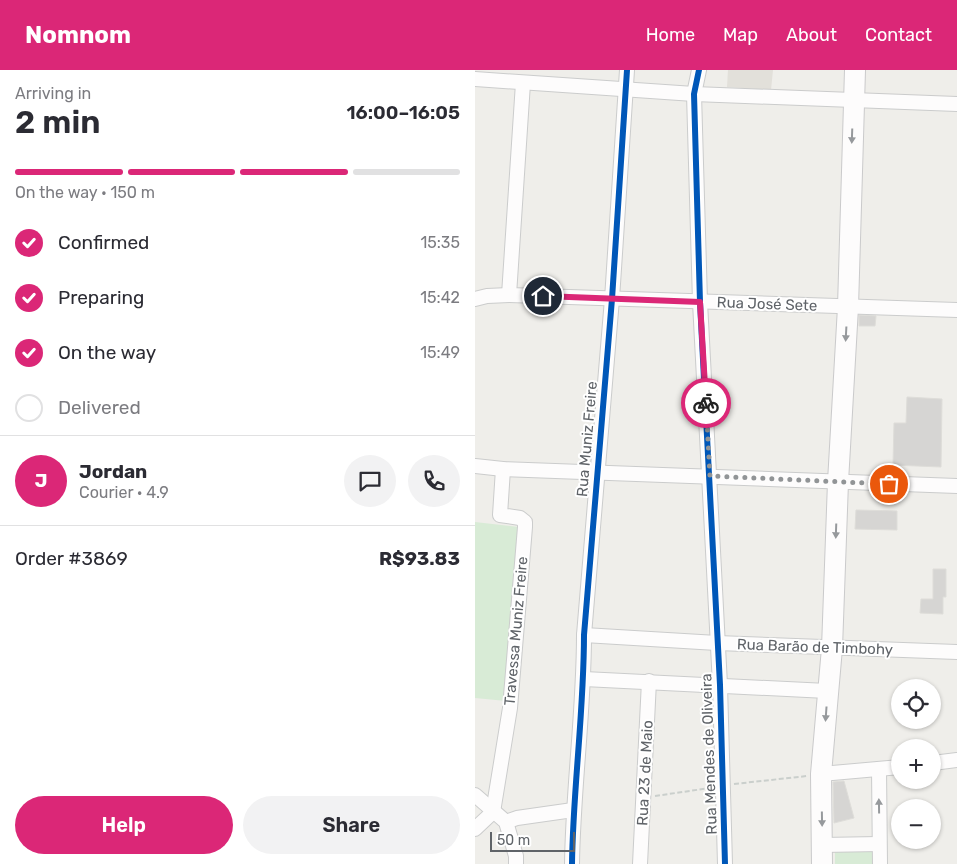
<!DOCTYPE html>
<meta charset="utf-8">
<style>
body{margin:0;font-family:Rubik,sans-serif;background:#f2f2f3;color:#2b2b33;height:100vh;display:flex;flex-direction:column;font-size:19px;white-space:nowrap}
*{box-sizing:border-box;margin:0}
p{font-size:16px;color:#7c7c81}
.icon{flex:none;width:28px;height:28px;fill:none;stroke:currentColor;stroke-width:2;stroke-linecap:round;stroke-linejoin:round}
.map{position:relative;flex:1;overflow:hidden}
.panel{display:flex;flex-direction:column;background:#fff;width:475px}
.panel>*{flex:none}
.buttons{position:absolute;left:416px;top:609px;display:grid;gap:10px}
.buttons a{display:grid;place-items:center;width:50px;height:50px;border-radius:50%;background:#fff;box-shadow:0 1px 4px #0004;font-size:25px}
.scale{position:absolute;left:15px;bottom:12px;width:85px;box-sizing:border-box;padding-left:5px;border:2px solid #5f6368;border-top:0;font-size:14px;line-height:18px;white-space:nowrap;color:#5f6368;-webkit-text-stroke:4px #fff;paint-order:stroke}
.pin{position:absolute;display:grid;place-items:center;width:42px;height:42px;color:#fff;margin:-21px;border:2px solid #fff;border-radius:50%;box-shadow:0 1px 5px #0007}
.courier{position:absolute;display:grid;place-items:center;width:50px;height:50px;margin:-25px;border:4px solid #db2777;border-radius:50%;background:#fff;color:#222;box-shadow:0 1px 6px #0007}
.summary em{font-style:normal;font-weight:600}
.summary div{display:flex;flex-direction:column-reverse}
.summary{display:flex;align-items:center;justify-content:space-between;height:85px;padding:0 15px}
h1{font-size:32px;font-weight:600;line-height:38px}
.bar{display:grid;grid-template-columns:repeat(4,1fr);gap:8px 5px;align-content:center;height:60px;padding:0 15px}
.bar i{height:6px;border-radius:4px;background:#e1e1e2}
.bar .active{background:#db2777}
.bar p{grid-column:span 4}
.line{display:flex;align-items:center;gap:12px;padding:0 15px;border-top:1px solid #e1e1e2}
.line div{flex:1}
.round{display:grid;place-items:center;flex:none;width:52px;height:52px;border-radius:26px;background:#f2f2f3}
ol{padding:0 15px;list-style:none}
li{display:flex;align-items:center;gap:15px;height:55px}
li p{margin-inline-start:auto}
li .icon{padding:5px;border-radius:50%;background:#db2777;color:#fff;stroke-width:4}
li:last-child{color:#7c7c81}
li i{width:28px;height:28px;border:2px solid #e1e1e2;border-radius:50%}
.cta{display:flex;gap:10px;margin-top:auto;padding:10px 15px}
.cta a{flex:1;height:58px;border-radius:30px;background:#db2777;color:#fff;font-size:20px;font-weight:600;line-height:58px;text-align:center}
.cta a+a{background:#f2f2f3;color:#2b2b33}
header{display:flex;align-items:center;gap:30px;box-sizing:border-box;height:70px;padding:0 25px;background:#db2777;color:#fff}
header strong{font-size:24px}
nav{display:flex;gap:28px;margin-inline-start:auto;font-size:18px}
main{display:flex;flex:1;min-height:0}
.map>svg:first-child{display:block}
</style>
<header>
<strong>Nomnom</strong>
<nav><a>Home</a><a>Map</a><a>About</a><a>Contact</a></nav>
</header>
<main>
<section class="panel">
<div class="summary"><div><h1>2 min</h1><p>Arriving in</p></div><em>16:00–16:05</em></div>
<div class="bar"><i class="active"></i><i class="active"></i><i class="active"></i><i></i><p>On the way · 150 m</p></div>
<ol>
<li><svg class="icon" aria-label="check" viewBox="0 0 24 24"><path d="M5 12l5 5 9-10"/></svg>Confirmed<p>15:35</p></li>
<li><svg class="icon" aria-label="check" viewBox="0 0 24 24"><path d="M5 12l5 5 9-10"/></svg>Preparing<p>15:42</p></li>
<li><svg class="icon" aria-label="check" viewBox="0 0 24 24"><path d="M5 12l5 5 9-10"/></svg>On the way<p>15:49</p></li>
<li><i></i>Delivered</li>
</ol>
<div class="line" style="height:90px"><b class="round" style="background:#db2777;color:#fff">J</b><div><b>Jordan</b><p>Courier · 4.9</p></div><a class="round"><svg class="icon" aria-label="chat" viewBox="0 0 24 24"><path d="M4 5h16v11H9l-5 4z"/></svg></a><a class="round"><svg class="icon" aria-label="phone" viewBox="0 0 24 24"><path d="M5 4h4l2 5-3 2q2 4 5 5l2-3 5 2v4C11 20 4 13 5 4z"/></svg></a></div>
<div class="line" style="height:65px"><div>Order #3869</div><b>R$93.83</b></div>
<div class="cta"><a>Help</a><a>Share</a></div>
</section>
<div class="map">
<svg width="482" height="794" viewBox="0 0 482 794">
<rect width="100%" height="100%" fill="#efeeea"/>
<polygon fill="#e2e0da" points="253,0 298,0 296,20 252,17"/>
<g fill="#d8ebd6">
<polygon points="0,452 44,457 31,631 0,628"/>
<polygon points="398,781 398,794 360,794 360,782"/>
</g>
<g fill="#d6d5d3" stroke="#deddd9">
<polygon points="384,245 401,246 400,256 384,256"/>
<polygon points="432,327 467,329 466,397 418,395 419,353 431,353"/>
<polygon points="381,440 422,441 422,460 380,459"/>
<polygon points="458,499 471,499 471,527 468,527 468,544 445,543 446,529 458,529"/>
<polygon points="369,711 379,748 359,753 358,712"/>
</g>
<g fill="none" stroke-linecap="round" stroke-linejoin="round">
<g stroke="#cbcccc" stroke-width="16">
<g id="street">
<polyline points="224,0 219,24 225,232 245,615 250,794"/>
<polyline points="0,9 219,24 482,34"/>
<polyline points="34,225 48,13"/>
<polyline points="0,229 12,226 34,225 482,240"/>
<polyline points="0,396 28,399 482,416"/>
<polyline points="109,565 242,573 482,582"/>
<polyline points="109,609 352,621"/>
<polyline points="458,693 482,690"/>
<polyline points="404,699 405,794"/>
<polyline points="346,704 425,697"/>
<polyline points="0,725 31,752 41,786 41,794"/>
<polyline points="31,752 42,748 98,740"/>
<polyline points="0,759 18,742 35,638 50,457 50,452 45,448 25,445 28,399"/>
<polyline points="347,775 404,774"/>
<path d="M97 794C98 718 109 642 109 565L137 229 152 0"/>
<polyline points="165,794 174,611"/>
</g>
</g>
<g stroke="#cacacb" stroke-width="22">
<polyline id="secondary" points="347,794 346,704 357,578 363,412 373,237 380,0"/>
</g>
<g stroke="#cacfcc" stroke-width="2" stroke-dasharray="5 2.5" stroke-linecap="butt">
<polyline points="259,714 332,706"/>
<polyline points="180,726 235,718"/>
</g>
<use href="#street" stroke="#fdfcfc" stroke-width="14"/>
<use href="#secondary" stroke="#fdfcfc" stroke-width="20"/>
<g stroke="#fff" stroke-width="9">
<g id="cycleway">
<polyline points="224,0 219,24 225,232 245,615 250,794"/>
<path d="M97 794C98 718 109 642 109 565L137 229 152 0"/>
</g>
</g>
<use href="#cycleway" stroke="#0057b8" stroke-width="6"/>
</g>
<defs><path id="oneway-solid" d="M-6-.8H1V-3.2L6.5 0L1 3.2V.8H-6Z" transform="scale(1.25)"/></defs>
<g fill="#96999c">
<use href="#oneway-solid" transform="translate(377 66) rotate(92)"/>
<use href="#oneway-solid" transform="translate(371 264) rotate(93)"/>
<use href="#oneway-solid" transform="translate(361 461) rotate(92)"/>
<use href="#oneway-solid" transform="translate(351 644) rotate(94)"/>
<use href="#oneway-solid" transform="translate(404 736) rotate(-91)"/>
<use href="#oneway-solid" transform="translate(347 749) rotate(89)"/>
</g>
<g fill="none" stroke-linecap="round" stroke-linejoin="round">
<polyline stroke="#919496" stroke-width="5" stroke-dasharray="0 9" points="231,333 235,406 414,414"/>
<polyline stroke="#db2777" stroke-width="6" points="68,226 225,232 231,333"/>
</g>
<g text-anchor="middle" stroke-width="4" stroke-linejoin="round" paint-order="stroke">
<g font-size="15" fill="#5f6368" stroke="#fff">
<text transform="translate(292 234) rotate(2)" y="5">Rua José Sete</text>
<text transform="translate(112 369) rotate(-85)" y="5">Rua Muniz Freire</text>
<text transform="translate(41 561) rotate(-85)" y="5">Travessa Muniz Freire</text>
<text transform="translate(340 577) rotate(2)" y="5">Rua Barão de Timbohy</text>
<text transform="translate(234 684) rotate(-92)" y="5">Rua Mendes de Oliveira</text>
<text transform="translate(170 703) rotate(-87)" y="5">Rua 23 de Maio</text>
</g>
</g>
</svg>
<div class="buttons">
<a><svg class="icon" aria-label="locate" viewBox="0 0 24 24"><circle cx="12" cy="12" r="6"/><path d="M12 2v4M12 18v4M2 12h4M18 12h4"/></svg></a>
<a>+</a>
<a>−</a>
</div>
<div class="scale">50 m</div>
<div class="pin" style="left:414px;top:414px;background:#ea580c"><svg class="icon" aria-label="bag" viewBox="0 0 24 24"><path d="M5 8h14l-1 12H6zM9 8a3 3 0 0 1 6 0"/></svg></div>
<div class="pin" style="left:68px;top:226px;background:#1f2937"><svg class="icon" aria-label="home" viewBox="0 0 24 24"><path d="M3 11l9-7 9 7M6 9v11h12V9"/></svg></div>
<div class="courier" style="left:231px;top:333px"><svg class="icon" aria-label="bike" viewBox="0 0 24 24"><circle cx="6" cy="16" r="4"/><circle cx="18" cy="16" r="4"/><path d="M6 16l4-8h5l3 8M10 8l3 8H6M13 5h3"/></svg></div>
</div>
</main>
